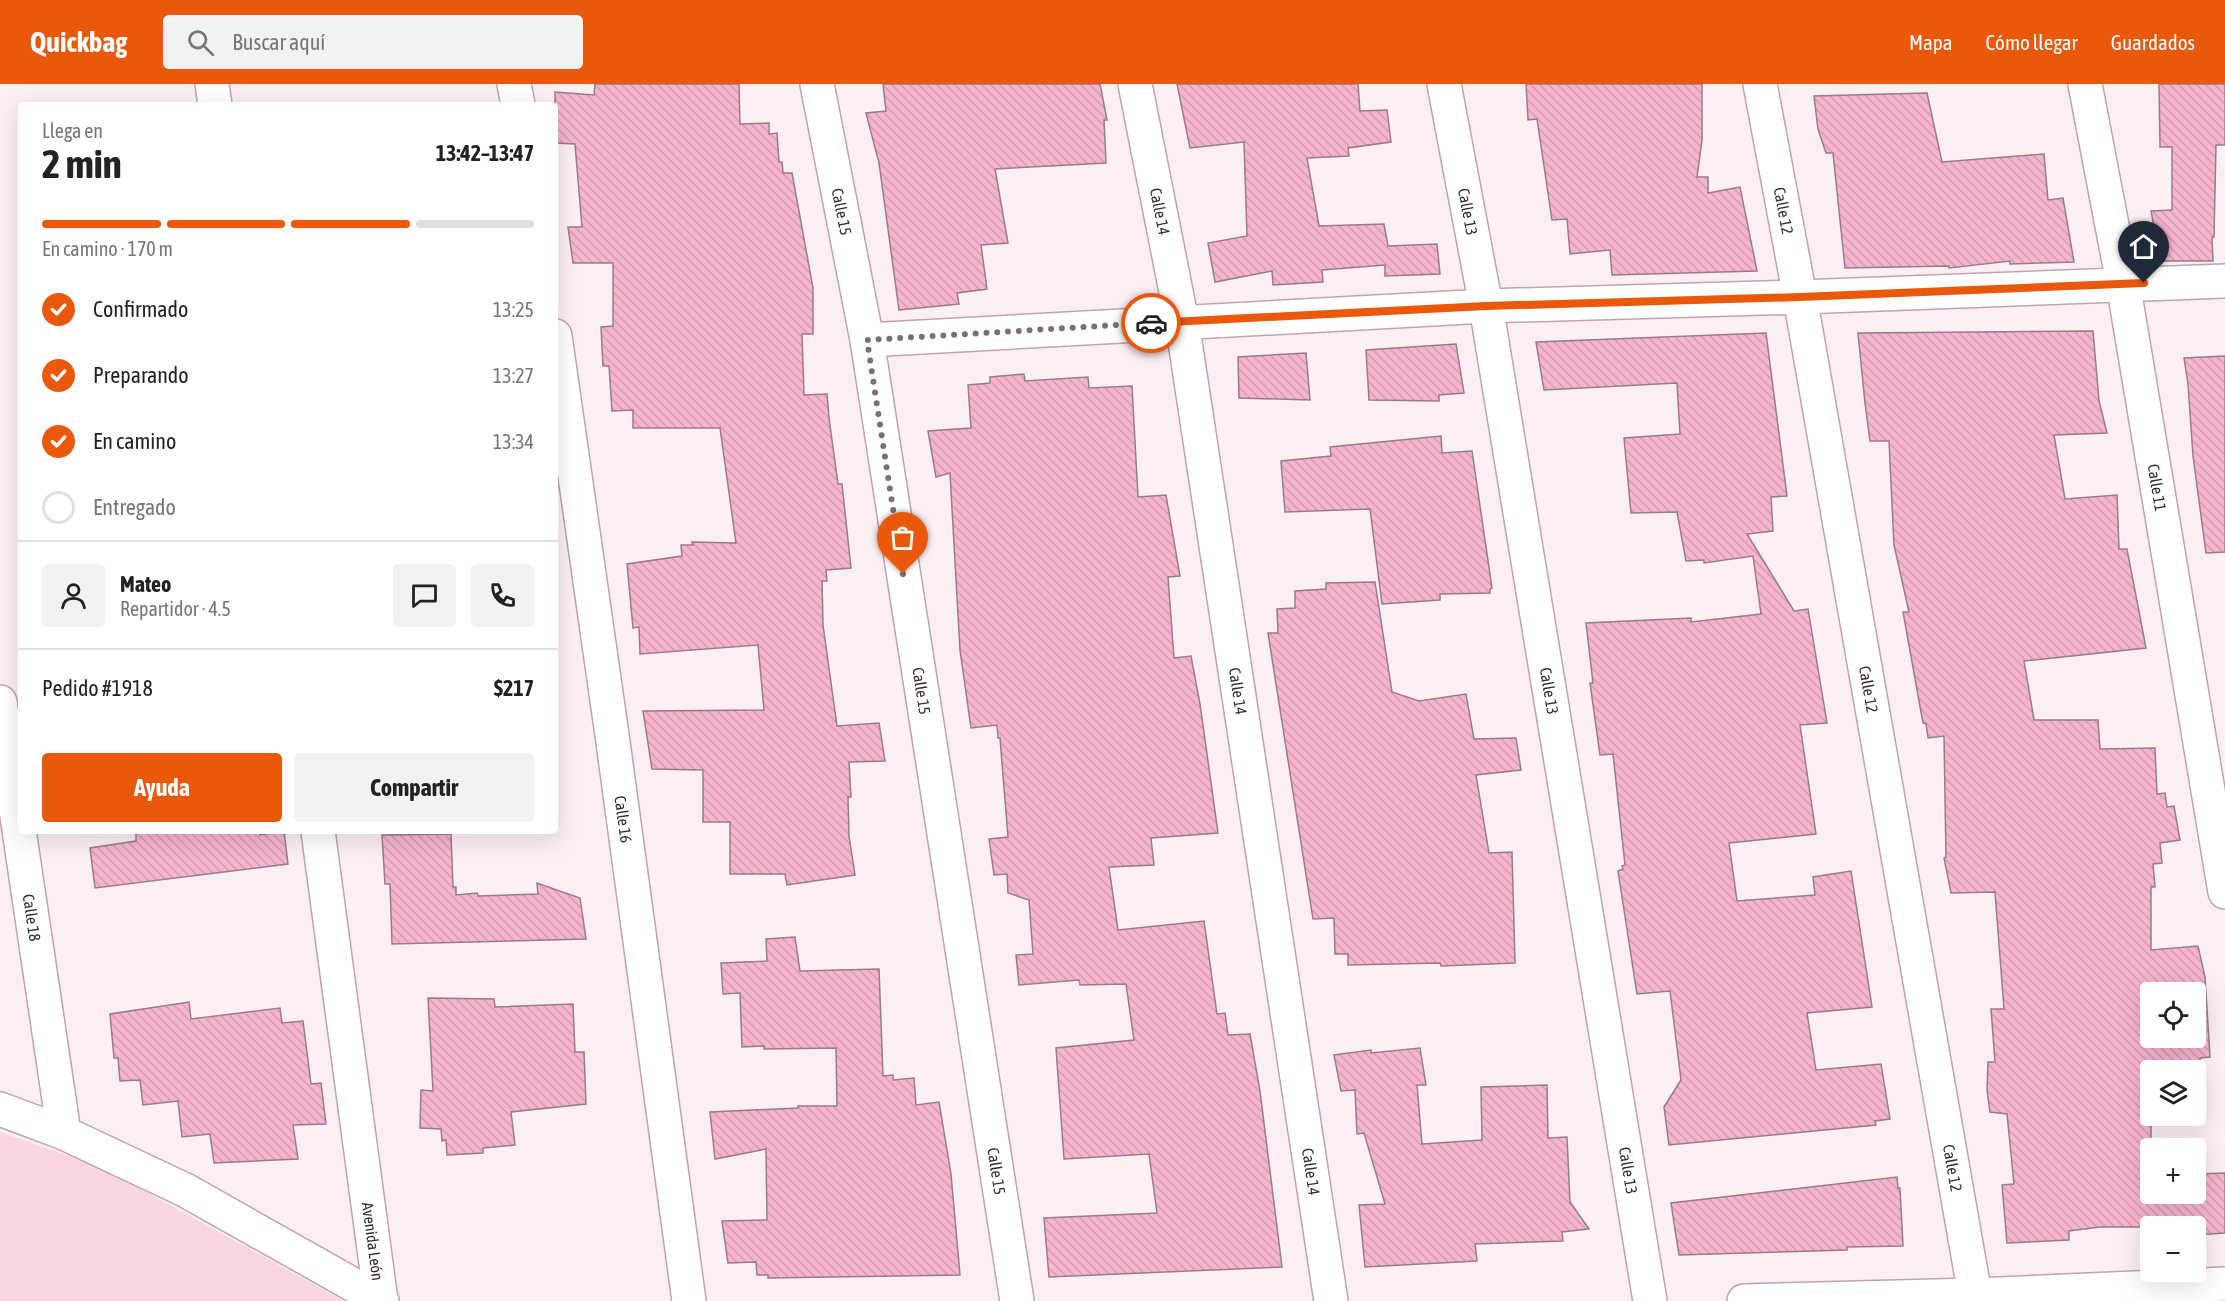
<!DOCTYPE html>
<html lang="es">
<meta charset="utf-8">
<style>
body{margin:0;font-family:"Asap Condensed",sans-serif;background:#f2f2f2;color:#222;height:100vh;display:flex;flex-direction:column;font-size:22px;white-space:nowrap}
*{box-sizing:border-box;margin:0}
p{font-size:20px;color:#767676}
.icon{flex:none;width:33px;height:33px;fill:none;stroke:currentColor;stroke-width:2;stroke-linecap:round;stroke-linejoin:round}
.map{position:relative;flex:1;overflow:hidden}
.details{position:absolute;left:18px;top:18px;width:540px;height:732px;display:flex;flex-direction:column;background:#fff;border-radius:6px;box-shadow:0 6px 24px #0002}
.details>*{flex:none}
.buttons{position:absolute;left:2140px;top:898px;display:grid;gap:12px}
.buttons a{display:grid;place-items:center;width:66px;height:66px;border-radius:6px;background:#fff;box-shadow:0 6px 24px #0002;font-size:30px}
.pin{position:absolute;display:grid;place-items:center;width:51px;height:51px;color:#fff;margin:-62px -26px;border-radius:50% 50% 50% 0;rotate:-45deg;box-shadow:0 0 6px #0007}
.pin .icon{rotate:45deg}
.courier{position:absolute;display:grid;place-items:center;width:60px;height:60px;margin:-30px;border:4px solid #ea580c;border-radius:50%;background:#fff;color:#222;box-shadow:0 2px 8px #0007}
.head em{font-style:normal;font-weight:700}
.head div{display:flex;flex-direction:column-reverse}
.head{display:flex;align-items:center;justify-content:space-between;height:102px;padding:0 24px}
h1{font-size:39px;font-weight:700;line-height:45px}
.bar{display:grid;grid-template-columns:repeat(4,1fr);gap:9px 6px;align-content:center;height:72px;padding:0 24px}
.bar i{height:8px;border-radius:4px;background:#e0e0e0}
.bar .selected{background:#ea580c}
.bar p{grid-column:span 4}
.line{display:flex;align-items:center;gap:15px;padding:0 24px;border-top:2px solid #e0e0e0}
.line div{flex:1}
.round{display:grid;place-items:center;flex:none;width:63px;height:63px;border-radius:6px;background:#f2f2f2}
ol{padding:0 24px;list-style:none}
li{display:flex;align-items:center;gap:18px;height:66px}
li p{margin-inline-start:auto}
li .icon{padding:6px;border-radius:50%;background:#ea580c;color:#fff;stroke-width:4}
li:last-child{color:#767676}
li i{width:33px;height:33px;border:3px solid #e0e0e0;border-radius:50%}
.primary-button{display:flex;gap:12px;margin-top:auto;padding:12px 24px}
.primary-button a{flex:1;height:69px;border-radius:6px;background:#ea580c;color:#fff;font-size:24px;font-weight:700;line-height:69px;text-align:center}
.primary-button a+a{background:#f2f2f2;color:#222}
header{display:flex;align-items:center;gap:36px;box-sizing:border-box;height:84px;padding:0 30px;background:#ea580c;color:#fff}
header strong{font-size:28px}
nav{display:flex;gap:33px;margin-inline-start:auto;font-size:21px}
.search{width:420px;height:54px;background:#f2f2f2;display:flex;align-items:center;gap:15px;box-sizing:border-box;padding:0 21px;border-radius:6px;color:#767676;font-size:22px}
.map>svg:first-child{display:block}
</style>
<header>
<strong>Quickbag</strong>
<div class="search"><svg class="icon" aria-label="search" viewBox="0 0 24 24"><circle cx="10" cy="10" r="6"/><path d="M15 15l6 6"/></svg>Buscar aquí</div>
<nav><a>Mapa</a><a>Cómo llegar</a><a>Guardados</a></nav>
</header>
<div class="map">
<svg width="2225" height="1217" viewBox="0 0 2225 1217">
<defs>
<pattern id="building-back-hatch" width="6" height="6" patternUnits="userSpaceOnUse" patternTransform="scale(1.5)"><rect width="6" height="6" fill="#f7b4d0"/><path d="M-1 5l2 2M0 0l6 6M5-1l2 2" fill="none" stroke="#d49bb3"/></pattern>
</defs>
<rect width="100%" height="100%" fill="#fceff4"/>
<polygon fill="#f8d6e3" points="0,1048 101,1083 344,1217 0,1217"/>
<g fill="url(#building-back-hatch)" stroke="#987c88" stroke-width="1.5" fill-rule="evenodd">
<polygon points="595,0 739,0 740,40 769,39 769,50 777,49 779,78 782,78 783,89 792,89 813,204 813,250 802,250 804,311 827,310 829,334 838,400 842,400 851,484 826,486 827,497 822,497 823,541 837,642 879,639 885,677 849,678 851,713 848,713 849,752 855,791 787,801 785,790 730,790 730,738 703,738 703,686 652,685 643,627 764,626 758,561 640,570 639,543 633,544 627,480 682,472 681,461 693,461 692,458 736,459 720,344 633,344 633,326 612,327 609,282 603,282 601,243 613,242 613,179 573,179 568,143 582,143 575,60 555,59 555,8 594,11"/>
<polygon points="883,0 1100,0 1107,36 1104,36 1106,79 995,85 1008,159 981,161 987,205 957,209 959,220 899,226 879,79 866,29 886,27"/>
<polygon points="1177,0 1358,0 1360,27 1387,26 1391,58 1348,64 1349,72 1307,74 1319,142 1384,140 1388,162 1437,160 1440,190 1385,192 1385,181 1322,186 1323,198 1273,201 1272,187 1215,198 1208,159 1247,152 1244,58 1190,64"/>
<polygon points="1526,0 1702,0 1702,56 1697,93 1708,93 1708,109 1740,103 1757,187 1612,191 1610,166 1570,170 1567,135 1552,136 1537,35 1528,36"/>
<polygon points="2159,0 2225,0 2225,61 2216,61 2214,153 2212,153 2213,177 2160,177 2151,127 2172,126 2172,63 2160,63"/>
<polygon points="1927,9 1942,78 2044,70 2048,116 2063,114 2074,178 2010,180 2010,177 1949,184 1949,182 1845,184 1833,69 1826,69 1818,45 1814,12"/>
<path d="M2093 247 2099 317 2107 349 2054 351 2065 415 2117 411 2119 465H2127L2146 564 2024 577 2034 636H2098L2100 665 2155 664 2157 710 2165 709 2167 723 2174 722 2180 756 2160 759 2162 779 2153 780 2155 803H2151V866L2198 862 2205 893 2210 973 2200 974 2201 989 2196 990V987H2151V1060H2185V1065H2151V1110H2196V1090L2225 1089V1149L2196 1151V1143H2151V1153H2148L2147 1143H2100L2069 1147V1156L2007 1159 2002 1101 2014 1100 2007 1030 1990 1028 1987 1006 1988 978H1995L1991 925H2004L1995 808 1951 809 1944 774 1946 773 1944 652 1928 654 1926 640 1923 639 1903 528H1909L1894 461 1889 357H1870L1865 319 1858 249ZM2151 909H2196V954H2151Z"/>
<polygon points="1766,249 1787,412 1771,413 1773,447 1747,450 1794,527 1808,525 1827,639 1800,641 1816,750 1729,759 1737,817 1815,811 1813,793 1851,787 1872,923 1807,929 1816,986 1881,980 1890,1035 1875,1037 1876,1041 1669,1061 1664,1023 1681,996 1670,907 1637,910 1618,787 1623,785 1622,782 1625,781 1613,670 1600,671 1590,599 1593,599 1586,539 1691,534 1691,538 1761,530 1753,472 1704,479 1704,476 1686,477 1677,428 1631,429 1624,354 1680,350 1677,299 1544,306 1536,258"/>
<polygon points="1456,260 1464,309 1439,311 1439,317 1369,316 1366,266"/>
<polygon points="1306,269 1310,316 1239,314 1238,273"/>
<polygon points="2225,272 2225,468 2206,469 2193,372 2188,300 2184,274"/>
<polygon points="1024,290 1025,297 1088,293 1089,304 1132,302 1138,413 1166,411 1180,492 1168,493 1174,574 1191,572 1200,620 1218,749 1151,754 1154,781 1109,783 1118,846 1204,837 1217,930 1225,929 1228,951 1250,950 1260,1007 1282,1183 1049,1193 1044,1134 1157,1129 1149,1070 1064,1075 1056,964 1134,956 1126,900 1080,901 1079,896 1019,901 1016,871 1033,870 1029,816 1008,809 1007,790 994,791 989,755 1008,753 1000,654 998,654 997,641 971,644 960,566 950,389 936,393 928,347 971,344 968,301 990,299 990,293"/>
<polygon points="1441,352 1442,369 1472,367 1492,504 1490,505 1490,509 1440,510 1440,516 1382,520 1370,425 1285,428 1281,377 1331,372 1330,363"/>
<polygon points="1375,498 1392,608 1419,617 1466,610 1474,655 1516,654 1521,686 1476,691 1489,769 1512,768 1515,879 1441,882 1440,879 1348,881 1348,870 1335,870 1334,834 1313,835 1268,549 1278,549 1277,525 1295,524 1295,507 1326,505 1326,499"/>
<polygon points="136,747 259,747 260,751 284,747 288,780 95,804 90,764 136,757"/>
<polygon points="451,750 453,803 456,803 456,811 477,809 478,812 538,810 537,799 580,814 586,855 392,860 390,800 385,800 382,751"/>
<polygon points="795,853 800,887 879,885 883,992 893,991 893,996 914,994 916,1021 939,1018 951,1090 960,1191 768,1194 768,1191 757,1191 756,1178 728,1179 722,1137 767,1136 766,1065 715,1075 710,1028 798,1024 798,1022 837,1022 836,964 764,965 764,962 742,963 740,909 723,910 721,879 767,877 766,855"/>
<polygon points="428,914 494,915 495,923 573,920 575,968 584,968 586,1020 511,1028 515,1061 483,1064 483,1069 447,1071 446,1056 442,1057 441,1045 420,1044 421,1006 433,1007"/>
<polygon points="189,918 191,935 280,924 282,939 303,937 311,1000 321,999 326,1040 293,1041 298,1075 214,1079 210,1050 182,1053 178,1017 143,1021 140,996 120,997 118,974 114,974 110,930"/>
<polygon points="1420,964 1426,1001 1417,1001 1422,1060 1482,1056 1481,1003 1547,1001 1548,1054 1567,1053 1570,1118 1589,1145 1562,1148 1563,1157 1475,1160 1477,1177 1365,1183 1359,1121 1385,1120 1364,1049 1357,1050 1355,1006 1341,1007 1334,971 1371,966 1371,969"/>
<polygon points="1897,1093 1898,1104 1900,1104 1903,1162 1847,1163 1847,1166 1679,1171 1671,1119"/>
</g>
<g fill="none" stroke-linecap="round" stroke-linejoin="round">
<g stroke="#c0a3af" stroke-width="36">
<g id="minor">
<polyline points="212,0 215,21"/>
<path id="s1" d="M817 0 867 256 1017 1217"/>
<path id="s2" d="M1135 0 1182 238 1331 1217"/>
<path id="s3" d="M1444 0 1486 222 1650 1217"/>
<path id="s4" d="M1760 0 1800 213 1975 1211"/>
<path id="s5" d="M2085 0 2123 199 2225 808"/>
<polyline points="867,256 1486,222 1800,213 2225,197"/>
<path id="s6" d="M0 618 64 1049"/>
<path id="s7" d="M318 747 381 1217"/>
</g>
</g>
<g stroke="#c0a3af" stroke-width="36">
<g id="tertiary">
<polyline points="514,0 518,21"/>
<path id="s8" d="M555 252 612 651 689 1217"/>
<polyline points="0,1025 64,1049 185,1106 382,1217"/>
<polyline points="1744,1217 1975,1211 2225,1200"/>
</g>
</g>
<use href="#minor" stroke="#fff" stroke-width="33"/>
<use href="#tertiary" stroke="#fff" stroke-width="33"/>
</g>
<g fill="none" stroke-linecap="round" stroke-linejoin="round">
<polyline stroke="#7b6f74" stroke-width="6" stroke-dasharray="0 10.8" points="903,490 867,256 1151,239"/>
<polyline stroke="#ea580c" stroke-width="8" points="1151,239 1486,222 1800,213 2144,199"/>
</g>
<g text-anchor="middle" stroke-width="5" stroke-linejoin="round" paint-order="stroke">
<g font-size="16" fill="#352a2f" stroke="#fceff4">
<text dy="6" stroke="none"><textPath href="#s4" startOffset="129">Calle 12</textPath></text>
<text dy="6" stroke="none"><textPath href="#s1" startOffset="130">Calle 15</textPath></text>
<text dy="6" stroke="none"><textPath href="#s2" startOffset="130">Calle 14</textPath></text>
<text dy="6" stroke="none"><textPath href="#s3" startOffset="130">Calle 13</textPath></text>
<text dy="6" stroke="none"><textPath href="#s5" startOffset="410">Calle 11</textPath></text>
<text dy="6" stroke="none"><textPath href="#s4" startOffset="615">Calle 12</textPath></text>
<text dy="6" stroke="none"><textPath href="#s1" startOffset="616">Calle 15</textPath></text>
<text dy="6" stroke="none"><textPath href="#s2" startOffset="616">Calle 14</textPath></text>
<text dy="6" stroke="none"><textPath href="#s3" startOffset="616">Calle 13</textPath></text>
<text dy="6" stroke="none"><textPath href="#s8" startOffset="488">Calle 16</textPath></text>
<text dy="6" stroke="none"><textPath href="#s6" startOffset="218">Calle 18</textPath></text>
<text dy="6" stroke="none"><textPath href="#s4" startOffset="1101">Calle 12</textPath></text>
<text dy="6" stroke="none"><textPath href="#s1" startOffset="1102">Calle 15</textPath></text>
<text dy="6" stroke="none"><textPath href="#s2" startOffset="1102">Calle 14</textPath></text>
<text dy="6" stroke="none"><textPath href="#s3" startOffset="1102">Calle 13</textPath></text>
<text dy="6" stroke="none"><textPath href="#s7" startOffset="414">Avenida León</textPath></text>
</g>
</g>
</svg>
<div class="buttons">
<a><svg class="icon" aria-label="locate" viewBox="0 0 24 24"><circle cx="12" cy="12" r="6"/><path d="M12 2v4M12 18v4M2 12h4M18 12h4"/></svg></a>
<a><svg class="icon" aria-label="layers" viewBox="0 0 24 24"><path d="M12 4l9 5-9 5-9-5zM3 14l9 5 9-5"/></svg></a>
<a>+</a>
<a>−</a>
</div>
<div class="pin" style="left:903px;top:490px;background:#ea580c"><svg class="icon" aria-label="bag" viewBox="0 0 24 24"><path d="M5 8h14l-1 12H6zM9 8a3 3 0 0 1 6 0"/></svg></div>
<div class="pin" style="left:2144px;top:199px;background:#1f2937"><svg class="icon" aria-label="home" viewBox="0 0 24 24"><path d="M3 11l9-7 9 7M6 9v11h12V9"/></svg></div>
<div class="courier" style="left:1151px;top:239px"><svg class="icon" aria-label="car" viewBox="0 0 24 24"><path d="M5 17H2v-5l4-1 3-4h7l3 4 3 1v5h-3M9 17h6M6 11h13"/><circle cx="7" cy="17" r="2"/><circle cx="17" cy="17" r="2"/></svg></div>
<section class="details">
<div class="head"><div><h1>2 min</h1><p>Llega en</p></div><em>13:42–13:47</em></div>
<div class="bar"><i class="selected"></i><i class="selected"></i><i class="selected"></i><i></i><p>En camino · 170 m</p></div>
<ol>
<li><svg class="icon" aria-label="check" viewBox="0 0 24 24"><path d="M5 12l5 5 9-10"/></svg>Confirmado<p>13:25</p></li>
<li><svg class="icon" aria-label="check" viewBox="0 0 24 24"><path d="M5 12l5 5 9-10"/></svg>Preparando<p>13:27</p></li>
<li><svg class="icon" aria-label="check" viewBox="0 0 24 24"><path d="M5 12l5 5 9-10"/></svg>En camino<p>13:34</p></li>
<li><i></i>Entregado</li>
</ol>
<div class="line" style="height:108px"><a class="round"><svg class="icon" aria-label="person" viewBox="0 0 24 24"><circle cx="12" cy="8" r="4"/><path d="M4 21q1-7 8-7t8 7"/></svg></a><div><b>Mateo</b><p>Repartidor · 4.5</p></div><a class="round"><svg class="icon" aria-label="chat" viewBox="0 0 24 24"><path d="M4 5h16v11H9l-5 4z"/></svg></a><a class="round"><svg class="icon" aria-label="phone" viewBox="0 0 24 24"><path d="M5 4h4l2 5-3 2q2 4 5 5l2-3 5 2v4C11 20 4 13 5 4z"/></svg></a></div>
<div class="line" style="height:78px"><div>Pedido #1918</div><b>$217</b></div>
<div class="primary-button"><a>Ayuda</a><a>Compartir</a></div>
</section>
</div>
